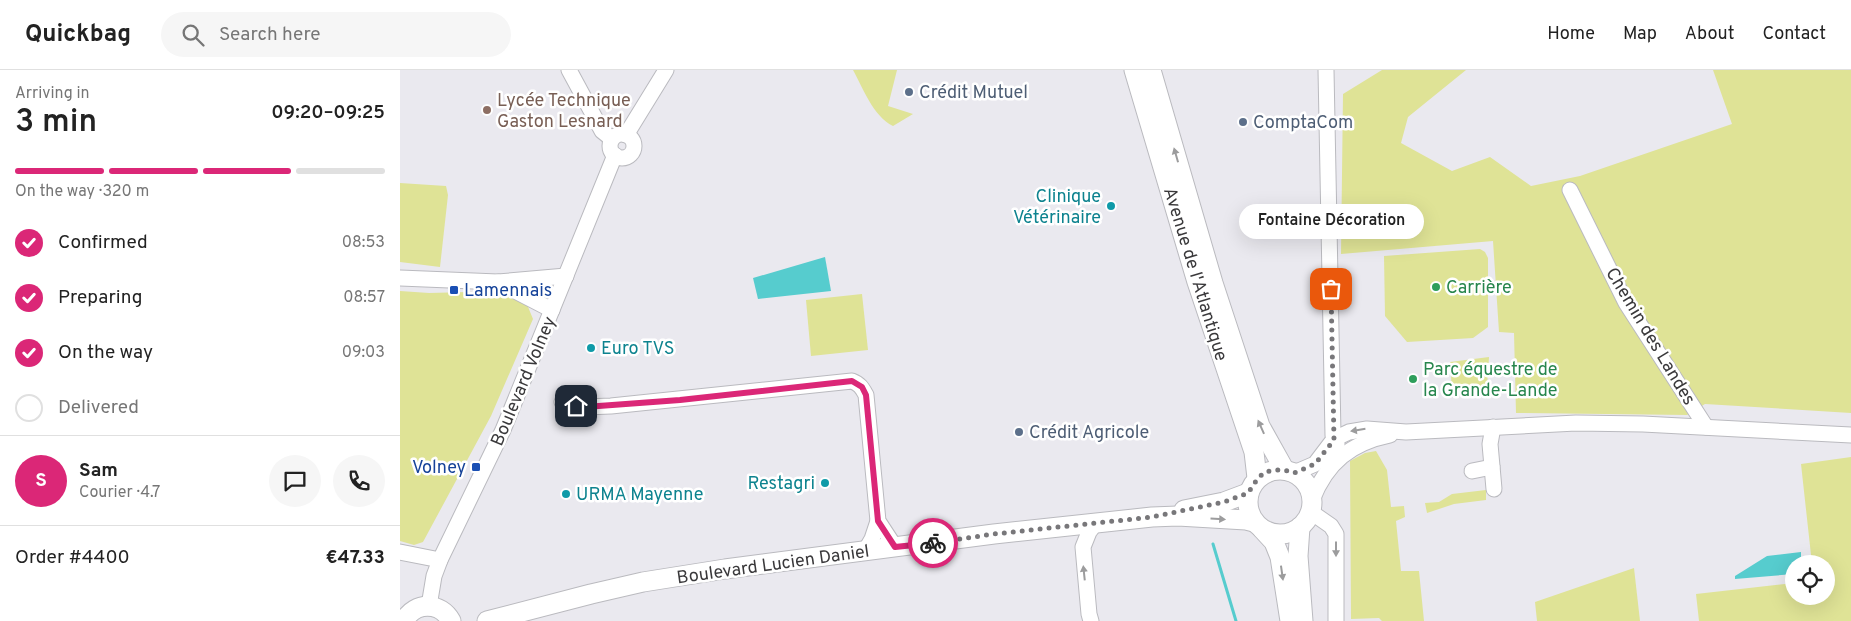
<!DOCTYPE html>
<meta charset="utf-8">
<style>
body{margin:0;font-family:Overpass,sans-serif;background:#f6f6f6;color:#222;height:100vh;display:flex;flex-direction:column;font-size:19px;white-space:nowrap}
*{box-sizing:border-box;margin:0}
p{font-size:16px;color:#767676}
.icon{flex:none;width:28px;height:28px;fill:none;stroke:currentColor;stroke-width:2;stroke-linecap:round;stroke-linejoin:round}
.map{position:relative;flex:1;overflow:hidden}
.drawer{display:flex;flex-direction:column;background:#fff;width:400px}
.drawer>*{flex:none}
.tools{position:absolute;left:1385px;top:485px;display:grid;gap:10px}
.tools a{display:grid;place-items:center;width:50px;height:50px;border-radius:50%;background:#fff;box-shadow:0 5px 20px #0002;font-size:25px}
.pin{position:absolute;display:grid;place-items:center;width:42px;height:42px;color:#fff;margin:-21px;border-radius:10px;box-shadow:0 2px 8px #0006}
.courier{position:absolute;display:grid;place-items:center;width:50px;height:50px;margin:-25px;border:4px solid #db2777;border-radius:50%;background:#fff;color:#222;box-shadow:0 1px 6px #0007}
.bubble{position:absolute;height:35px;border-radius:18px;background:#fff;box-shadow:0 5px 20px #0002;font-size:16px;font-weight:600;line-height:35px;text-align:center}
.summary em{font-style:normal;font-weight:600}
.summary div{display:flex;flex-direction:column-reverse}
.summary{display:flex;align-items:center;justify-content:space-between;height:85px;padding:0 15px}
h1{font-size:32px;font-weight:600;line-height:38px}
.bar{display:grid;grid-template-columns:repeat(4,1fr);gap:8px 5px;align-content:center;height:60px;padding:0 15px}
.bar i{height:6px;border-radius:4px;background:#e0e0e0}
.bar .on{background:#db2777}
.bar p{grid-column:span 4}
.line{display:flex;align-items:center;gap:12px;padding:0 15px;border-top:1px solid #e0e0e0}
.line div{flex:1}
.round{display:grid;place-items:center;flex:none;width:52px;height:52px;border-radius:26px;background:#f6f6f6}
ol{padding:0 15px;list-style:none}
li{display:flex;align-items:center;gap:15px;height:55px}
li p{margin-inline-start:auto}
li .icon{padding:5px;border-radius:50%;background:#db2777;color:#fff;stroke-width:4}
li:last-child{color:#767676}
li i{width:28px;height:28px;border:2px solid #e0e0e0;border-radius:50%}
header{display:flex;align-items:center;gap:30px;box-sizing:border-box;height:70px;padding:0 25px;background:#fff;border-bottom:1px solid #e0e0e0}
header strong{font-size:24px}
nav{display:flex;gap:28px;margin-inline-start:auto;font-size:18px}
.search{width:350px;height:45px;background:#f6f6f6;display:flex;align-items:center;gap:12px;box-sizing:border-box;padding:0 18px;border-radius:28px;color:#767676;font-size:19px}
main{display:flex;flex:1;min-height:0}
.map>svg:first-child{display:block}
</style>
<header>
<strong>Quickbag</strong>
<div class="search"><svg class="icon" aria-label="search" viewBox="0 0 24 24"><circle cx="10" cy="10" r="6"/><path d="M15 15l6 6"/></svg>Search here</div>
<nav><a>Home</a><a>Map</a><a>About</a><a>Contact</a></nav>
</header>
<main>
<section class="drawer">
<div class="summary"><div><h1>3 min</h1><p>Arriving in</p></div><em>09:20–09:25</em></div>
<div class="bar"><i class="on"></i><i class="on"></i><i class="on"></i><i></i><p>On the way · 320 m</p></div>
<ol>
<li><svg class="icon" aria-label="check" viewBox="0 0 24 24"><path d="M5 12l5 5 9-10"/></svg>Confirmed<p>08:53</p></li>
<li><svg class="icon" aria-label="check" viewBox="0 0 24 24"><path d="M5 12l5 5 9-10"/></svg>Preparing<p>08:57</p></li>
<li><svg class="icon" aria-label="check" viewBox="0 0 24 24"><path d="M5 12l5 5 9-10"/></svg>On the way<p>09:03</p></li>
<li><i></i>Delivered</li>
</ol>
<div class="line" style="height:90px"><b class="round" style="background:#db2777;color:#fff">S</b><div><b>Sam</b><p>Courier · 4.7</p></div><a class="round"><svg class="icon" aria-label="chat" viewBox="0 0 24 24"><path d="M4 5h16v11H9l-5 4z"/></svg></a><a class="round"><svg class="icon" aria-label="phone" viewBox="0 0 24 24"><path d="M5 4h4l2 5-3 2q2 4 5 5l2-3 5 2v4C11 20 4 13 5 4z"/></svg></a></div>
<div class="line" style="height:65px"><div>Order #4400</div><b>€47.33</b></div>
</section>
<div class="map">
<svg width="1451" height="551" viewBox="0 0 1451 551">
<rect width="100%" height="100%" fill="#eae9ef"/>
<g fill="#dfe396">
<path d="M453 0H497L488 36 513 44 493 56C473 46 463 18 453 0Z"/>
<polygon points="982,0 1066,0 1008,47 1001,73 1052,101 1090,87 1131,116 1180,106 1332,54 1313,0 1451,0 1451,343 1305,334 1287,345 1116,343 1114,263 1099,262 1093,171 941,184 943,24"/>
<polygon points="0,113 46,116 48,125 40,197 0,192"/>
<polygon points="1080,179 1085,182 1088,188 1088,257 1073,268 1007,272 985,246 984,186"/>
<polygon points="0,221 29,223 108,221 126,232 133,249 91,346 23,472 14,475 0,471"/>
<polygon points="462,224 468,280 411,286 406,230"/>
<polygon points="1089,287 1087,316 1052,321 1050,292"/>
<polygon points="976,381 987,400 991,437 1004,436 1005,447 996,451 1001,501 1019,501 1024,551 982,551 979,548 951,549 950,391 965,383"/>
<polygon points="1451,387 1451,551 1299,551 1296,524 1394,513 1394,526 1426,526 1426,494 1412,494 1401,394"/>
<polygon points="1086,420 1086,430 1054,434 1027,443 1025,433 1039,432 1052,424"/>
<polygon points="1234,498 1240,551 1137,551 1135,532"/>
</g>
<g fill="#56ccce">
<polygon points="425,187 431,221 358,229 353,208"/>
<polygon points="1401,482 1401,494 1394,494 1394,504 1335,509 1335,506 1367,486"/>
</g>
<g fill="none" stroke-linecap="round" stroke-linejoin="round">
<polyline stroke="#56ccce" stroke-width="3" points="813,474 836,551"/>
<g stroke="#bababf" stroke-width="17">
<g id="minor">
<polyline points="169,0 202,61 212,69"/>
<polyline points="926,0 933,365 937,374 929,391 928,400"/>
<circle cx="222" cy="76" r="12"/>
<polyline points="226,65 266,0"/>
<polyline points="1170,120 1226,233 1306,357"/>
<polyline points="0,208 98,212 166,206"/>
<polyline points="98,212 152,240"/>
<path d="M162 332 185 337 211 336 452 311C460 314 462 318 466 325L478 451 495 477"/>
<polyline points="1093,357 1090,374 1094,419"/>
<polyline points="1072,401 1092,397"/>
<polyline points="894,403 915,394 934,369 949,362 967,359 1006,362 1176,353 1243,354 1451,365"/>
<path d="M912 430C927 392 951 373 990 365"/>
<polyline points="911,442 931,456 936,464 936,551"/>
<polyline points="465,481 472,469 478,451"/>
<polyline points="0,482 40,490"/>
<polyline points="29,536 34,506 40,490 103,360 215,85"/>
<polyline points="691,551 689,544 683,477 689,462 695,454"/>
</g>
</g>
<g stroke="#bababf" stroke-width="21">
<g id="major">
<polyline points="734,0 797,212 854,382 857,408"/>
<polyline points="751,0 813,213 860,356 884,399"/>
<circle cx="880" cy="432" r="32"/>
<polyline points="784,440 824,432 848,423"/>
<polyline points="900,457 898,486 903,551"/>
<polyline points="862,459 874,472 880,487 890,551"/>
<path d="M4 551C15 531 41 532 51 551"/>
<polyline points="87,551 191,524 243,512 325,499 594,464 752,447 778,446 846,450 854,452"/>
</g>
</g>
<use href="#minor" stroke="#fff" stroke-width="15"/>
<use href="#major" stroke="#fff" stroke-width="19"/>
</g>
<defs><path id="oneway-solid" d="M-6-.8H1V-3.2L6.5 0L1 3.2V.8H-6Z" transform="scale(1.25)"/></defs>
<g fill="#9c9c9d">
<use href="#oneway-solid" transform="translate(776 85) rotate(-106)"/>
<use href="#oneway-solid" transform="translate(861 357) rotate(-114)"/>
<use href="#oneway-solid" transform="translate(958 360) rotate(171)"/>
<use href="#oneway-solid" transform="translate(818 449) rotate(3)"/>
<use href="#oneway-solid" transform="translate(936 479) rotate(90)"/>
<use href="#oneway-solid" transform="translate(684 503) rotate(-96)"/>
<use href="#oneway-solid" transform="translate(882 503) rotate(82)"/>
</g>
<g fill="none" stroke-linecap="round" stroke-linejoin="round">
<polyline stroke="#78777a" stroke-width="5" stroke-dasharray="0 9" points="533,473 594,464 752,447 824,432 848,423 858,408 865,402 875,400 884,400 894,403 915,394 934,370 931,219"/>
<polyline stroke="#db2777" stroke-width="6" points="176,336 185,337 280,330 452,311 462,317 466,325 478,451 495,477 533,473"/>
</g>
<g fill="#5c6f8a" stroke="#fff" stroke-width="2">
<circle cx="509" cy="22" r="5"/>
<circle cx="843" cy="52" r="5"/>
<circle cx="619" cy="362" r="5"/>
</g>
<circle fill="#8d6e63" stroke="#fff" stroke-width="2" cx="87" cy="40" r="5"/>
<g fill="#0f9aa8" stroke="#fff" stroke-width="2">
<circle cx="711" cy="136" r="5"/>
<circle cx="191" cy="278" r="5"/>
<circle cx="425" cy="413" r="5"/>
<circle cx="166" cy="424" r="5"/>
</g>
<g fill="#2e9e5b" stroke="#fff" stroke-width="2">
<circle cx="1036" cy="217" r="5"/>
<circle cx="1013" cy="309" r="5"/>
</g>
<g fill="#1a4fb4" stroke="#fff" stroke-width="2">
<rect x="49" y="215" width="10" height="10" rx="2.5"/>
<rect x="71" y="392" width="10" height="10" rx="2.5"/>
</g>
<g text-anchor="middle" stroke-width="5" stroke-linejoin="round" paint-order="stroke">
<g font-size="18" fill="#4e5e75" stroke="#fff" text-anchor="start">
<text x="519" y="28">Crédit Mutuel</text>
<text x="853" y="58">ComptaCom</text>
<text x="629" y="368">Crédit Agricole</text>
</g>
<g font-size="18" fill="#785e54" stroke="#fff" text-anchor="start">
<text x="97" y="36">Lycée Technique<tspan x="97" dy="21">Gaston Lesnard</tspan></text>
</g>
<g font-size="18" fill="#0d838f" stroke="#fff" text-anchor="end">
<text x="701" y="132">Clinique<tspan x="701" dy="21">Vétérinaire</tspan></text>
<text x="201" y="284" text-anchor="start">Euro TVS</text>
<text x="415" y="419">Restagri</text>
<text x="176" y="430" text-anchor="start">URMA Mayenne</text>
</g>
<g font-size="18" fill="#3a393b" stroke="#fff">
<text transform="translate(796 204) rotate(73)" y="6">Avenue de l'Atlantique</text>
<text transform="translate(1251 266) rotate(59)" y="6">Chemin des Landes</text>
<text transform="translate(123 311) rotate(-67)" y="6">Boulevard Volney</text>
<text transform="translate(373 494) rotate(-8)" y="6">Boulevard Lucien Daniel</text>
</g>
<g font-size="18" fill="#27864d" stroke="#fff" text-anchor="start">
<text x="1046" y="223">Carrière</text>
<text x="1023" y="305">Parc équestre de<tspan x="1023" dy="21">la Grande-Lande</tspan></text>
</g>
<g font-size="18" fill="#164399" stroke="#fff" text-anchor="start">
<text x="64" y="226">Lamennais</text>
<text x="66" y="403" text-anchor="end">Volney</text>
</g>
</g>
</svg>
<div class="tools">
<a><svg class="icon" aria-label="locate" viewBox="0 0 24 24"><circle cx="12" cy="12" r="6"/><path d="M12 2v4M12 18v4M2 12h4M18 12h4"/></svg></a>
</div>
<div class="pin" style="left:931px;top:219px;background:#ea580c"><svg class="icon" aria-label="bag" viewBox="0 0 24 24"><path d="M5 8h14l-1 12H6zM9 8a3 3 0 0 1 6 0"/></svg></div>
<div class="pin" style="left:176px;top:336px;background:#1f2937"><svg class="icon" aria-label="home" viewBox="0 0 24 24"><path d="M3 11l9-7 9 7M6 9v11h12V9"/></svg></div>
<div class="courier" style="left:533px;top:473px"><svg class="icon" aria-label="bike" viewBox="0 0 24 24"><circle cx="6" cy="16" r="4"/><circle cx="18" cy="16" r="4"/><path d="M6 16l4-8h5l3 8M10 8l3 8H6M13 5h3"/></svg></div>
<div class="bubble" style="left:839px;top:134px;width:185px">Fontaine Décoration</div>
</div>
</main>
